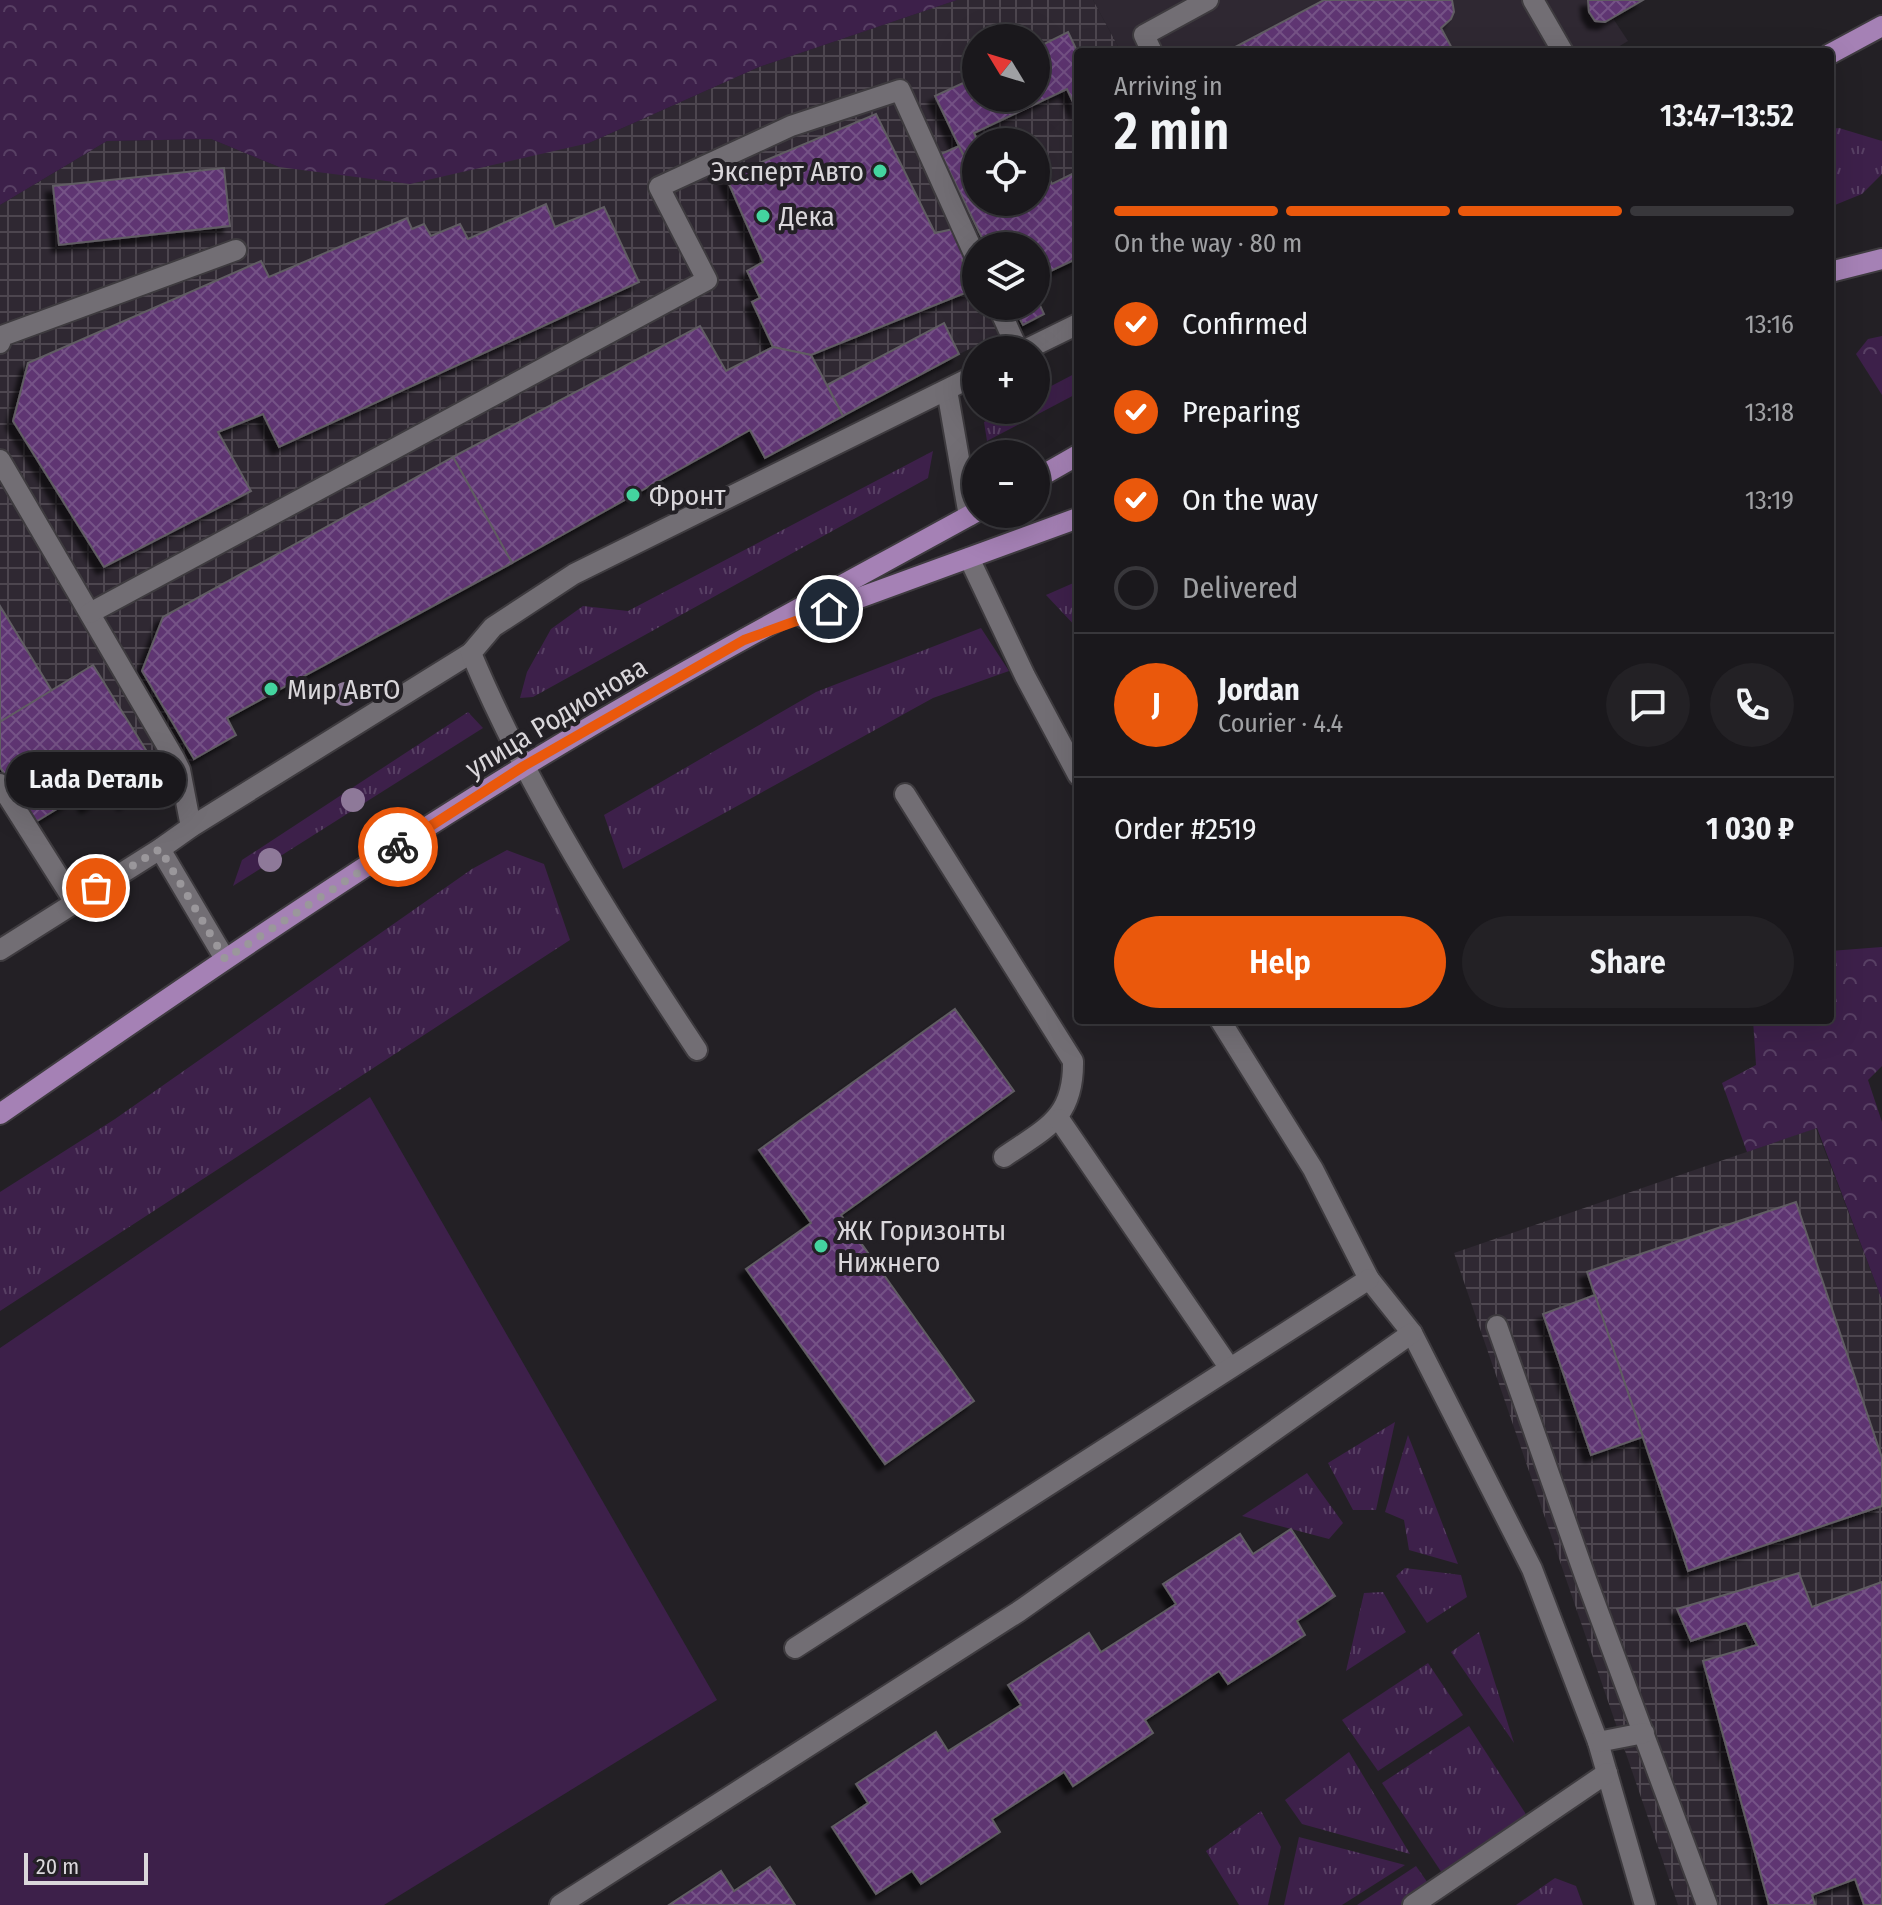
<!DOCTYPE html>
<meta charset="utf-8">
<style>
body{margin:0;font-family:"Fira Sans Condensed",sans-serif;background:#232125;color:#f1f3f6;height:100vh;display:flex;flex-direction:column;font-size:30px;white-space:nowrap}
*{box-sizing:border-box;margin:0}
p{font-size:26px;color:#9fa0a3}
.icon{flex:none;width:44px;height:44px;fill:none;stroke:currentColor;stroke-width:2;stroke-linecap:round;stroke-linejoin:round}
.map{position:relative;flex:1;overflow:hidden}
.sheet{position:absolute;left:1074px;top:48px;width:760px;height:976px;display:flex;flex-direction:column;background:#1a181c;border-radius:8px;box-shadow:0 8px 32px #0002,0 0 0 2px #38373b}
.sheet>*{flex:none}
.needle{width:52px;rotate:308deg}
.fabs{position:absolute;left:962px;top:24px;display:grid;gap:16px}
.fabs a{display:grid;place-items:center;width:88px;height:88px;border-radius:50%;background:#1a181c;box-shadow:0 8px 32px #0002,0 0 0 2px #38373b;font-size:40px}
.scale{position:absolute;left:24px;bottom:20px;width:124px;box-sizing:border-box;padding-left:8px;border:4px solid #dad7db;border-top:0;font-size:22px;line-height:28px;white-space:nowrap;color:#dad7db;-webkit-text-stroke:6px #232025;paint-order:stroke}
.pin{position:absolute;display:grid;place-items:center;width:68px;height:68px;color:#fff;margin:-34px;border:4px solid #fff;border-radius:50%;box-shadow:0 2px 8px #0007}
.courier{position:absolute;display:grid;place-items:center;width:80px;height:80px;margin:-40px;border:6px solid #ea580c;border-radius:50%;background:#fff;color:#222;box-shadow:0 2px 10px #0007}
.bubble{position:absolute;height:56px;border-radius:28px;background:#1a181c;box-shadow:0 8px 32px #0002,0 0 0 2px #38373b;font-size:26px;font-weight:600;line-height:56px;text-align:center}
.head em{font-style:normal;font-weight:600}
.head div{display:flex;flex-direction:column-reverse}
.head{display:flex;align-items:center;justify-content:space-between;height:136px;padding:0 40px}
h1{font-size:52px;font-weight:600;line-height:60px}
.bar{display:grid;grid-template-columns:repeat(4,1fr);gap:12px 8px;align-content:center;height:96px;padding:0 40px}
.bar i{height:10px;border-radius:6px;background:#38373b}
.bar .current{background:#ea580c}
.bar p{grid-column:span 4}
.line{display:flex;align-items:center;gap:20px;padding:0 40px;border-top:2px solid #38373b}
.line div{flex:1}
.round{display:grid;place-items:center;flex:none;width:84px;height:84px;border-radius:42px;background:#232125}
ol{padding:0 40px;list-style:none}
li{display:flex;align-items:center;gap:24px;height:88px}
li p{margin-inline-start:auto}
li .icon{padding:8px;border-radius:50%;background:#ea580c;color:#fff;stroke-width:4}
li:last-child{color:#9fa0a3}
li i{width:44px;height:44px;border:4px solid #38373b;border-radius:50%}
.action{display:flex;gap:16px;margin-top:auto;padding:16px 40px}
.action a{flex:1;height:92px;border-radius:48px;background:#ea580c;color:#fff;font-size:32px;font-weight:600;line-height:92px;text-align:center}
.action a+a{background:#232125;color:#f1f3f6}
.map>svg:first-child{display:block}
</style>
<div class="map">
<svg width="1882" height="1905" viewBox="0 0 1882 1905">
<defs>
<pattern id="industrial-grid" width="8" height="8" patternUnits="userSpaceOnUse" patternTransform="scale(2)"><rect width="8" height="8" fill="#2f2832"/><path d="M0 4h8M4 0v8" fill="none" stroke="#4d464f"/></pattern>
<pattern id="grass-tufts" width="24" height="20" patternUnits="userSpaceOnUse" patternTransform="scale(2)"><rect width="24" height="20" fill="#3d204a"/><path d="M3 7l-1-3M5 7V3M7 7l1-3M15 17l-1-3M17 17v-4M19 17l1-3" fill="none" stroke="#584064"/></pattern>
<pattern id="forest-crowns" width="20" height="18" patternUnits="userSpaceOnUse" patternTransform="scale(2)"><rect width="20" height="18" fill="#3d204a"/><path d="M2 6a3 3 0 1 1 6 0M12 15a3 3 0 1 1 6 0" fill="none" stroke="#584064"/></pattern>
<pattern id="building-cross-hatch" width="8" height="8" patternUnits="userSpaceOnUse" patternTransform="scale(2)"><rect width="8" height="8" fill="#5f3572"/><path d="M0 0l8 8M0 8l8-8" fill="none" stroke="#755286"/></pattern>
<filter id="shadow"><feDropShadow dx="-7" dy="7" stdDeviation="2" flood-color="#0009"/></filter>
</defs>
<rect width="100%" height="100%" fill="#232025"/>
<polygon fill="#2f2832" points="1093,0 1601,0 1628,41 1610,52 1121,52"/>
<g fill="url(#industrial-grid)" fill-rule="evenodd">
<path d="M957 0H1093L1121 52H1078V258L1036 278V246H976V306H1036V297L1044 314 959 354 765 458 749 430 227 718 236 735 125 803 115 789 88 806 80 795 34 823 0 767V205L107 141 211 139 279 167 589 143 759 67ZM976 38H1036V98H976ZM976 142H1036V202H976Z"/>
<polygon points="1816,1128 1882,1300 1882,1905 1678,1905 1454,1253"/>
</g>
<g fill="url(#grass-tufts)">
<polygon points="1839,128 1882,141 1882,174 1862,194 1830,207 1830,129"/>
<polygon points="1078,372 1078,393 987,441 984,422 1007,410 1036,410 1036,394"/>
<polygon points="933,451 928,478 533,697 520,698 527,672 551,629 583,606 628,611"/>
<polygon points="1078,581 1078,629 1046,595"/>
<polygon points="981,628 1009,671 933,698 623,869 604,815 816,692"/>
<polygon points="468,712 483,728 233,886 242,860"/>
<polygon points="507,850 544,864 570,940 0,1311 0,1192 115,1119 472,869"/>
<polygon points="1395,1422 1376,1510 1353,1510 1328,1463"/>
<polygon points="1408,1435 1458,1564 1409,1550 1404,1520 1385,1512"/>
<polygon points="1307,1473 1343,1523 1329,1539 1242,1516"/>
<polygon points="1405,1568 1461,1575 1467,1597 1427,1623 1396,1576"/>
<polygon points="1383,1592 1406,1632 1346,1671 1364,1593"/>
<polygon points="1479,1632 1514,1743 1451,1652"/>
<polygon points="1428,1663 1463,1715 1378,1771 1342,1720"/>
<polygon points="1469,1726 1529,1819 1444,1876 1382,1783"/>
<polygon points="1349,1752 1410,1854 1302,1824 1285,1800"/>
<polygon points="1261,1811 1281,1847 1268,1905 1239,1905 1206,1851"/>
<polygon points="1299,1837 1405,1865 1342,1905 1284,1905"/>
<polygon points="1416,1866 1430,1886 1402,1905 1357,1905"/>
<polygon points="1555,1878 1576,1886 1583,1905 1516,1905"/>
</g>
<g fill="url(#forest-crowns)">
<polygon points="0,0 957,0 759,67 589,143 410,184 279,167 211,139 107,141 0,205"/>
<polygon points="1882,336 1882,395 1856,354 1868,339"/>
<polygon points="1882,947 1882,1066 1868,1080 1882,1122 1882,1300 1817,1128 1747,1152 1722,1083 1756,1065 1753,1020 1830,1020 1830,951"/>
</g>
<polygon fill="#3d204a" points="370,1097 717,1700 384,1905 0,1905 0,1348"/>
<g fill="url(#building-cross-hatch)" stroke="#615d63" stroke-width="2" filter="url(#shadow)">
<polygon points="1324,0 1452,0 1454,12 1451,19 1441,28 1454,52 1226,52"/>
<polygon points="1588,0 1643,0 1605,22 1595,21 1589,12"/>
<polygon points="1068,32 1078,53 1078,113 1067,89 974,133 978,142 976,162 968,165 935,96 976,77 976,98 1036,98 1036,48"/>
<polygon points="876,114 935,233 958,228 968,257 962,260 975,289 811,355 773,347 752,302 760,298 747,271 763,262 726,177"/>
<polygon points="959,146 976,182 976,202 1036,202 1036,170 1043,167 1052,184 1078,171 1078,258 1036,278 1036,246 1004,246 1002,241 986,246 941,154"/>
<polygon points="224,168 230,226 59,245 53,186"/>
<polygon points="546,204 555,227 604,207 639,282 279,447 263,414 218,432 251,491 104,567 13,421 28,363 261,261 269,277 407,218 412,229 424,224 431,236 460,224 468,239"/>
<polygon points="1036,297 1044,314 1023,325 1013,306 1036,306"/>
<polygon points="944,323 959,354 843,416 827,385"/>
<polygon points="700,326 726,371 773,347 811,355 843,416 765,458 750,430 512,563 453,457"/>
<polygon points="453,457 512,563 227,718 236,735 194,759 142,671 163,617"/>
<polygon points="0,606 52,691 0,722"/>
<polygon points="93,665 164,779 125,803 116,789 88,806 80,795 34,823 0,767 0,722"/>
<polygon points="955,1009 1014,1091 841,1215 974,1401 885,1464 746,1269 811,1223 759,1150"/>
<polygon points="1796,1202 1882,1458 1882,1506 1688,1571 1587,1272"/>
<polygon points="1595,1295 1643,1437 1591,1455 1543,1314"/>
<polygon points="1291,1529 1335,1596 1297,1621 1305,1635 1228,1684 1219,1671 1145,1720 1153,1733 1073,1786 1064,1772 992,1819 1000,1832 921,1884 912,1871 876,1894 832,1827 868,1803 856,1784 936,1732 948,1751 1021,1705 1008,1685 1089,1633 1101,1652 1176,1604 1163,1584 1240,1534 1253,1554"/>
<polygon points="1799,1573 1812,1607 1882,1582 1882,1905 1864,1905 1855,1879 1812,1895 1815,1905 1769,1905 1703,1661 1757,1645 1746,1623 1691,1641 1677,1609"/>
<polygon points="770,1867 795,1905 669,1905 721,1871 734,1891"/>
</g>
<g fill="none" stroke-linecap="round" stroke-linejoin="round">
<g stroke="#3e3b3f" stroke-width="24">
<g id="service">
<polyline points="1533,0 1563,52"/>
<polyline points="1152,52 1144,35 1208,0"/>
<polyline points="998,306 1018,350"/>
<polyline points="0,343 2,336 236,250"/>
<polyline points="1025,350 1078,324"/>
<polyline points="947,390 969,516"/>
<polyline points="0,460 174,758 180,770 191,827"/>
<polyline points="969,558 1025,676 1078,775"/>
<polyline points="90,613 707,280 659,187 791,126 900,90 976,258"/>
<polyline points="0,784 74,901"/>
<path d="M905 794 1073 1061C1074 1118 1046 1128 1004 1157"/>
<polyline points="160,849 225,959"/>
<polyline points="0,950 160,849 191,827 471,653"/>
<polyline points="1220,1020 1313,1169 1369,1279 1412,1333 1532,1569 1598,1742 1645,1905"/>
<path d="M697 1050C614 925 529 791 471 653L493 627 574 574 976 375"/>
<polyline points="1059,1119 1229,1367"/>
<polyline points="1497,1326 1586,1579 1707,1905"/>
<polyline points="795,1648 1369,1279"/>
<polyline points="1598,1742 1644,1733"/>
<polyline points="560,1905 1018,1612 1412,1333"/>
<polyline points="1413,1905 1607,1773"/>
</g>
</g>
<g stroke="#3e3b3f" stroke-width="24">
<g id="primary">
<polyline points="1830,54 1882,26"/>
<polyline points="1830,272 1882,259"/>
<polyline points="1036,479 1078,455"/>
<polyline points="804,618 1078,518"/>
<path d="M0 1114C172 995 345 876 523 767 671 676 825 595 976 512"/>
</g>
</g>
<use href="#service" stroke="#726e74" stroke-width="20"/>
<use href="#primary" stroke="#a581b5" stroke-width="20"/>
</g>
<g fill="#8e7999">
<circle cx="345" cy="694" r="12"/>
<circle cx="353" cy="800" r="12"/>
<circle cx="270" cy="860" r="12"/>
</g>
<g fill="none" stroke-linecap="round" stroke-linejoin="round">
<polyline stroke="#9a979b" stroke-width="8" stroke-dasharray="0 14.4" points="96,888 160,849 225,959 398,847"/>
<polyline stroke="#ea580c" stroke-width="10" points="398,847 524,766 744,640 829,609"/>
</g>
<g fill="#44d49f" stroke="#232025" stroke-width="3">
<circle cx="880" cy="171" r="8"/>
<circle cx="763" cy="216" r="8"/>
<circle cx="633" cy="495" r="8"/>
<circle cx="271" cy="689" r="8"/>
<circle cx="821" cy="1246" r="8"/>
</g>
<g text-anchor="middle" stroke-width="8" stroke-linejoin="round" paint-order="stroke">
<g font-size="28" fill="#dad7db" stroke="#232025" text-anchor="start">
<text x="864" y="181" text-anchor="end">Эксперт Авто</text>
<text x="779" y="226">Дека</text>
<text x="649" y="505">Фронт</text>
<text x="287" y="699">Мир АвтО</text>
<text x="837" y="1240">ЖК Горизонты<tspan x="837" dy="32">Нижнего</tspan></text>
</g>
<g font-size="28" fill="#dad7db" stroke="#232025">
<text transform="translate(556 717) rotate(-31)" y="10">улица Родионова</text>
</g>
</g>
</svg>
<div class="fabs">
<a><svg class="needle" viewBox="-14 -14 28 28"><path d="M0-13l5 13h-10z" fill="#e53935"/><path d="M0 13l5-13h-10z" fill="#9fa0a3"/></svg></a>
<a><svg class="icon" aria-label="locate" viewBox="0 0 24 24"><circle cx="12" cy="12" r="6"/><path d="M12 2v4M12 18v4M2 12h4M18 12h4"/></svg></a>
<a><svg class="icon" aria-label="layers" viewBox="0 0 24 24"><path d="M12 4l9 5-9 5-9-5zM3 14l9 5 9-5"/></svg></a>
<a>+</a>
<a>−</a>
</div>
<div class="scale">20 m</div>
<div class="pin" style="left:96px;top:888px;background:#ea580c"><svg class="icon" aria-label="bag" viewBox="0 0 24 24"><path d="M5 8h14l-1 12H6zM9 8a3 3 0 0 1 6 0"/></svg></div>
<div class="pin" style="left:829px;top:609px;background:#1f2937"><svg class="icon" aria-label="home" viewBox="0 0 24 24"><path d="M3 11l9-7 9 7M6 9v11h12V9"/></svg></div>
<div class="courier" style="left:398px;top:847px"><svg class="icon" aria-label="bike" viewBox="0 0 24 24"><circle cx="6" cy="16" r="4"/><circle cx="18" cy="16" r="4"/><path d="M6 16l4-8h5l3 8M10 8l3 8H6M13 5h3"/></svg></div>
<div class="bubble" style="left:6px;top:752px;width:180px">Lada Dеталь</div>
<section class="sheet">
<div class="head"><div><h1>2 min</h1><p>Arriving in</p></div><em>13:47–13:52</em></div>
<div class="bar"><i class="current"></i><i class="current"></i><i class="current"></i><i></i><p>On the way · 80 m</p></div>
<ol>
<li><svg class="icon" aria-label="check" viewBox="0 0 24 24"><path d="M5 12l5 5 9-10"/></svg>Confirmed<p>13:16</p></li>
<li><svg class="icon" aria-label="check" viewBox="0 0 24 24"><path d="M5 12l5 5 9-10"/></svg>Preparing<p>13:18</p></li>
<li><svg class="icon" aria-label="check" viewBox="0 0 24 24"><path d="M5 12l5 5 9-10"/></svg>On the way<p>13:19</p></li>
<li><i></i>Delivered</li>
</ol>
<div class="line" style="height:144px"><b class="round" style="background:#ea580c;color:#fff">J</b><div><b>Jordan</b><p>Courier · 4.4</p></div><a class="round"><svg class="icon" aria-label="chat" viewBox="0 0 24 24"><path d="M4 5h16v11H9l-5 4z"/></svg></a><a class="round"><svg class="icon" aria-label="phone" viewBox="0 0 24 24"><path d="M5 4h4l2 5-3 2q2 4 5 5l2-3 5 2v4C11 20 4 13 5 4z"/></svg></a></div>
<div class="line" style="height:104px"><div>Order #2519</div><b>1 030 ₽</b></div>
<div class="action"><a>Help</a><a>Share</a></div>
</section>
</div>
